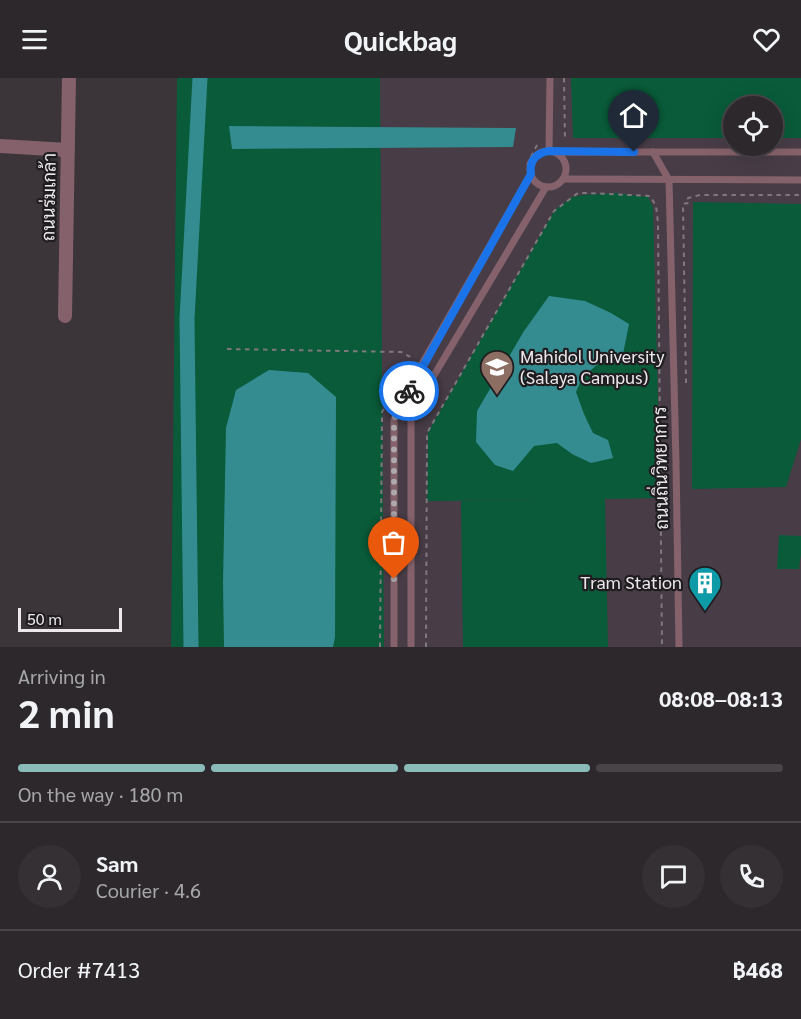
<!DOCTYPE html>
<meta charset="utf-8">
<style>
body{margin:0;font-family:Georgia,Sarabun,serif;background:#343034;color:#f1f3f6;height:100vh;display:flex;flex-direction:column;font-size:22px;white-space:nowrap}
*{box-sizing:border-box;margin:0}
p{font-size:20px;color:#a6a6a9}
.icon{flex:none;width:33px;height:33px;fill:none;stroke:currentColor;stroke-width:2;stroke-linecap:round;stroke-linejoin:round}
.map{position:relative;height:569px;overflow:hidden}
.drawer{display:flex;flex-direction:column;background:#2c282c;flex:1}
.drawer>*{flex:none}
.buttons{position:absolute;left:723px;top:18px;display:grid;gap:12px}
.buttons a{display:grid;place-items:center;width:60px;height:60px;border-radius:50%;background:#2c282c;box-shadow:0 6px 24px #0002,0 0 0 2px #484448;font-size:30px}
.scale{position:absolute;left:18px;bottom:15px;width:104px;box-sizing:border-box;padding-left:6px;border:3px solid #ece8ec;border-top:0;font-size:16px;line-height:21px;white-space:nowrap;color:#ece8ec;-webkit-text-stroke:4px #201d20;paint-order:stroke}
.pin{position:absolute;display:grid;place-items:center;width:51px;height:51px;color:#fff;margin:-62px -26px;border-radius:50% 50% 50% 0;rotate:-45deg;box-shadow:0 0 6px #0007}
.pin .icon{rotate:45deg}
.courier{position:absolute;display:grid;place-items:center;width:60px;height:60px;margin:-30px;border:4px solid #1a73e8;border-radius:50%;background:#fff;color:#222;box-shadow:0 2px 8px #0007}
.head em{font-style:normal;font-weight:700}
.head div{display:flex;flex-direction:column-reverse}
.head{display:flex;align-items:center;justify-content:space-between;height:102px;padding:0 18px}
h1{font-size:39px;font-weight:700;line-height:45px}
.bar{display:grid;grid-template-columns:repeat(4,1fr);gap:9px 6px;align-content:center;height:72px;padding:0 18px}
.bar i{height:8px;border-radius:4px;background:#484448}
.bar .current{background:#8bbbb9}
.bar p{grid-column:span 4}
.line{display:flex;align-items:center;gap:15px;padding:0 18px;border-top:2px solid #484448}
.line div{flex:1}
.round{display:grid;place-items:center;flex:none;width:63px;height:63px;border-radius:32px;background:#343034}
header{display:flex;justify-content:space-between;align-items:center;height:78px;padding:0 18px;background:#2c282c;font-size:27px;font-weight:700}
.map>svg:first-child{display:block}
</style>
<header><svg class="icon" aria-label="menu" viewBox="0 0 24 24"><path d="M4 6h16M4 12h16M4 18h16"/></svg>Quickbag<svg class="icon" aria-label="heart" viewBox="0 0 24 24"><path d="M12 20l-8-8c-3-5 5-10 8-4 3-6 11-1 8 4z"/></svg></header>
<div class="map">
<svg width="801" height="569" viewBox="0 0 801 569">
<rect width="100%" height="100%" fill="#3b353a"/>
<path fill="#483d47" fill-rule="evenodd" d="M204 0H801V569H186ZM734 28H772V68H734Z"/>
<g fill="#095b39">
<polygon points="177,0 380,0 384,569 171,569"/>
<polygon points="571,0 801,0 801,60 773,60 772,28 734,28 733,60 573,60"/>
<polygon points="616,115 648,119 653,129 660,400 657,420 605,421 608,569 463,569 461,423 550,422 427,423 428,354 554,133 572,119 583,117"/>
<polygon points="693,124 801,126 801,361 786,409 692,411"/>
<polygon points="779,457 801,458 801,476 799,491 777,491"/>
</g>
<g fill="#348c91">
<polygon points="229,48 516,50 513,69 232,71"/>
<polygon points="549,218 585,223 611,235 629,246 623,276 599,285 582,300 576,314 584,336 593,355 608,362 613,380 591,385 572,376 557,365 534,368 513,393 495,387 476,364 477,333 524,253"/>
<polygon points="269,292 308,295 336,319 335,559 333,569 224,569 223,505 226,350 236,312"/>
</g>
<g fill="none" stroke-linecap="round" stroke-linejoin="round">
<polyline stroke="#348c91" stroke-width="15" points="191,569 187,241 200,0"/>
<g stroke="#7f797e" stroke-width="2" stroke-dasharray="4.5 4.5" stroke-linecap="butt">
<polyline points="564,0 565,63"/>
<polyline points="527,87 538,65"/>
<polyline points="227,271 401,274 414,281"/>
<polyline points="686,305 683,126 689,125 688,120 700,117 801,117"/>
<polyline points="380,569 382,334 404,296"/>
<polyline points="426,569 427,355 554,133 578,115 588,115 650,118 656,128 658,145 662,569"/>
</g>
<g stroke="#85626b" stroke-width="7">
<circle cx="548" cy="91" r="18"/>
<polyline points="549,73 550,0"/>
<polyline points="554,74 801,74"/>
<polyline points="653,74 669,102 676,384 679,569"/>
<polyline points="563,101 801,102"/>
<polyline points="394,569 394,341 422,286 531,96"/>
<polyline points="411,569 411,336 546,109"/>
</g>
<g stroke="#85626b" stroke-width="14">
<polyline points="0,68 68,72"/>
<polyline points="65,238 69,0"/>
</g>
</g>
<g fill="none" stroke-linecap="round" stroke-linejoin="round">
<polyline stroke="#aea9ae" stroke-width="6" stroke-dasharray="0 10.8" points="394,501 394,341 409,313"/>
<path stroke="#1a73e8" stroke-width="8" d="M409 313 531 96C529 83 536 75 549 73L634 74"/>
</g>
<defs>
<g id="university-pin" transform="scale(1.725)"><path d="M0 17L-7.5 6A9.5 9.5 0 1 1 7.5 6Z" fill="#8d6e63" stroke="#201d20"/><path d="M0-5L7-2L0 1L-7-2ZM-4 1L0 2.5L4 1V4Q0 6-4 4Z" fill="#fff"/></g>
<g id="building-pin" transform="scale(1.725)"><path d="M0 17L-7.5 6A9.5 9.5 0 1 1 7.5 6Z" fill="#0f9aa8" stroke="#201d20"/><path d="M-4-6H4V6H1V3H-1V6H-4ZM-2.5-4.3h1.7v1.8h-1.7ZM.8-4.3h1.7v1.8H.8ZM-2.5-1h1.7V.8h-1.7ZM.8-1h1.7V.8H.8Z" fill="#fff"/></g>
</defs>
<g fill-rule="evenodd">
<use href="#university-pin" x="497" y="289"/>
<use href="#building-pin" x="705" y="505"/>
</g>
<g text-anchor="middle" stroke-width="4.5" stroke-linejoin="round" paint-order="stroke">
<g font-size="18" fill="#ece8ec" stroke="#201d20">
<text transform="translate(49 119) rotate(-89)" y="6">ถนนร่มเกล้า</text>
<text transform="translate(661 390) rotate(-91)" y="6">ถนนถิ่นวิทยาการ</text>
</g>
<g font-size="18" fill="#ece8ec" stroke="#201d20" text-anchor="start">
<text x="520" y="285">Mahidol University<tspan x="520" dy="21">(Salaya Campus)</tspan></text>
<text x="682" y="511" text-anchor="end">Tram Station</text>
</g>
</g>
</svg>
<div class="buttons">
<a><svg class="icon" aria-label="locate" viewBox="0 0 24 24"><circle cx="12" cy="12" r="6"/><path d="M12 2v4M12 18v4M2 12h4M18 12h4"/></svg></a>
</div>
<div class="scale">50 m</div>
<div class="pin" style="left:394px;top:501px;background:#ea580c"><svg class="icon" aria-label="bag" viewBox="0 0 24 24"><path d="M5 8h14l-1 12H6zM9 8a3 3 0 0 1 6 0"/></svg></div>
<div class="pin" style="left:634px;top:74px;background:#1f2937"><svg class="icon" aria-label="home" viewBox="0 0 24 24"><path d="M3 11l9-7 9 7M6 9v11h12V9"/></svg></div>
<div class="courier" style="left:409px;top:313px"><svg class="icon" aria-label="bike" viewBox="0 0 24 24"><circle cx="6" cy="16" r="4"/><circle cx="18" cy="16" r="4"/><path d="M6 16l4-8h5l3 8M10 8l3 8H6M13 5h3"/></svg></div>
</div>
<section class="drawer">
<div class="head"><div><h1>2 min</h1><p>Arriving in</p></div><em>08:08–08:13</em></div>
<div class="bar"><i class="current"></i><i class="current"></i><i class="current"></i><i></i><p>On the way · 180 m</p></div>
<div class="line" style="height:108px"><a class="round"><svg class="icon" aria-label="person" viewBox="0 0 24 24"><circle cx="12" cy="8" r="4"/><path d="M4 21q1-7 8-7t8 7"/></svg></a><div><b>Sam</b><p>Courier · 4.6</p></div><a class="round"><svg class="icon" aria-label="chat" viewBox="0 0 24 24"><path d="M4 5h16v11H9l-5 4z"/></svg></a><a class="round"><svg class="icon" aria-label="phone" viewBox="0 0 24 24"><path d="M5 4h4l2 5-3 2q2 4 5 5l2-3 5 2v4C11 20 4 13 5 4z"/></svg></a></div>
<div class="line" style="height:78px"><div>Order #7413</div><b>฿468</b></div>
</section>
